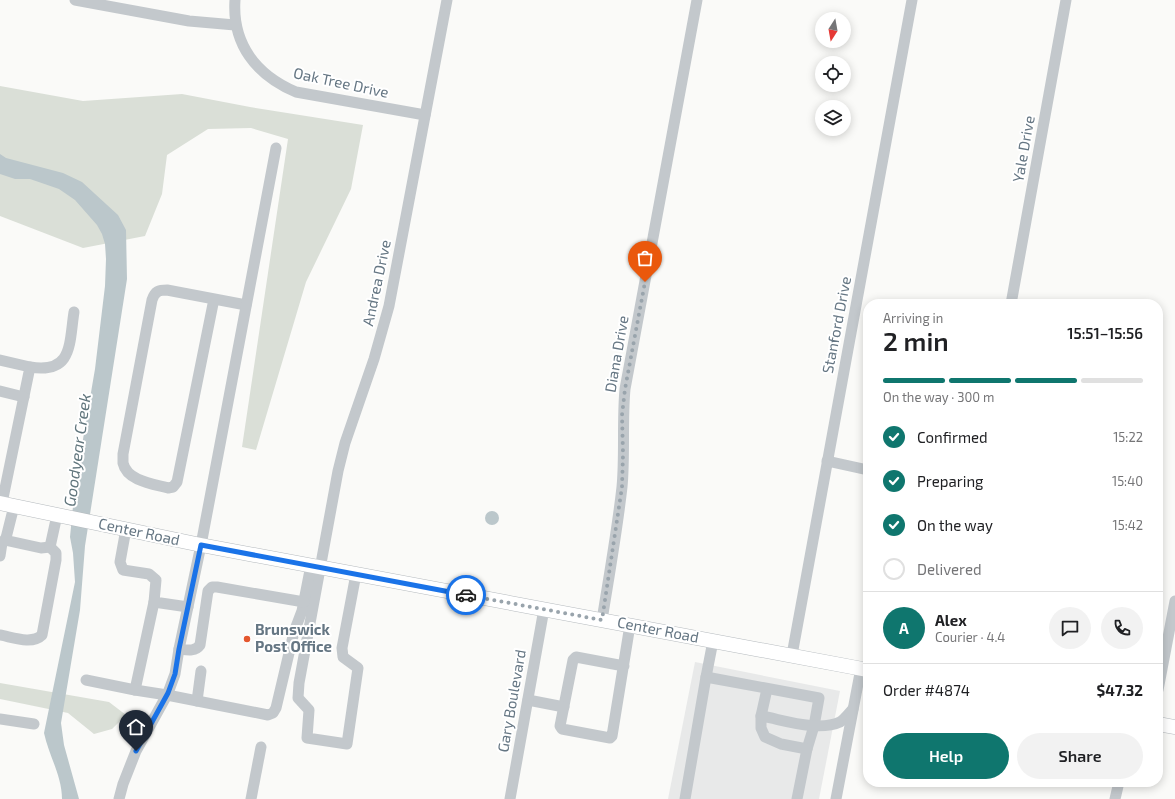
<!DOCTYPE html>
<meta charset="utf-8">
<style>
body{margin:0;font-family:"Exo 2",sans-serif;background:#f2f2f2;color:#202124;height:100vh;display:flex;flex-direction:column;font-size:15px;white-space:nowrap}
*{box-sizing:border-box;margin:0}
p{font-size:13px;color:#757577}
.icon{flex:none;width:22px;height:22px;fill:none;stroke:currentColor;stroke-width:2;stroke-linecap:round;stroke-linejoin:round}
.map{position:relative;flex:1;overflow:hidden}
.sheet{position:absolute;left:863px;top:299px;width:300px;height:488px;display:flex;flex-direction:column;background:#fff;border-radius:16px;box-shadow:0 2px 10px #0003}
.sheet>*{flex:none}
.needle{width:26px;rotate:191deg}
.tools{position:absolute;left:815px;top:12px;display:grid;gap:8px}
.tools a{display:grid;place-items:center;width:36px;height:36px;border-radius:50%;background:#fff;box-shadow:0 2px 10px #0003;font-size:20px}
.pin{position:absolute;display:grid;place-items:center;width:34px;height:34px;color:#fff;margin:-41px -17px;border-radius:50% 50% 50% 0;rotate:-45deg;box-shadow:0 0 4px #0007}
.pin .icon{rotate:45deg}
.courier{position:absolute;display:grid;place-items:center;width:40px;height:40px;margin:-20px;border:3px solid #1a73e8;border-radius:50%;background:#fff;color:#222;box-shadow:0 1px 5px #0007}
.headline em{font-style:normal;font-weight:600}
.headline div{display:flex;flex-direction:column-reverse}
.headline{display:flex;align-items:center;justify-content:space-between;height:68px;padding:0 20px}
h1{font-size:26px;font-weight:600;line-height:30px}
.bar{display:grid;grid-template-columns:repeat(4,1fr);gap:6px 4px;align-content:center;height:48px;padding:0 20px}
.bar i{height:5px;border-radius:3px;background:#e0e0e0}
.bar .active{background:#0f766e}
.bar p{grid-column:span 4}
.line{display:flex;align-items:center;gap:10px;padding:0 20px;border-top:1px solid #e0e0e0}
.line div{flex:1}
.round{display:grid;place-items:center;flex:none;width:42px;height:42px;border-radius:21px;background:#f2f2f2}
ol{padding:0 20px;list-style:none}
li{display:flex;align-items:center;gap:12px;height:44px}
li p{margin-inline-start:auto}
li .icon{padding:4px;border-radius:50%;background:#0f766e;color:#fff;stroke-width:4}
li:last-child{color:#757577}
li i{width:22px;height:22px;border:2px solid #e0e0e0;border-radius:50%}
.cta{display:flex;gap:8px;margin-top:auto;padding:8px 20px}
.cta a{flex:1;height:46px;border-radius:24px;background:#0f766e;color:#fff;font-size:16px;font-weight:600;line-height:46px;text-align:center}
.cta a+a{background:#f2f2f2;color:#202124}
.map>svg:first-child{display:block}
</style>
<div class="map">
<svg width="1175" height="799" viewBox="0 0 1175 799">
<rect width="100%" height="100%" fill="#fafaf8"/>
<polygon fill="#e8e9e9" points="695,662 840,691 819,799 668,799"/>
<g fill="#dadfd7">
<polygon points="0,86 83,101 182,94 250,107 363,125 351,189 306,282 256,450 242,447 288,139 251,128 208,129 167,155 162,194 145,236 83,248 0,216"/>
<polygon points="0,683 109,702 126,715 112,729 94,734 68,713 0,699"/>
</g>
<g fill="#bbc7cb">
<path d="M0 154 6 158 63 173 82 182 118 215 126 230 127 279 85 546 80 610 61 723 64 745 79 799H62C62 776 49 756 44 733L75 582 73 553 70 537 75 486 95 369 105 286 106 259 105 244 102 234 97 225 75 200 59 189 30 179H15L0 174Z"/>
<circle cx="492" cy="518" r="7"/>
</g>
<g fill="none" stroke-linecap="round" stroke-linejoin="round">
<g stroke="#b5babe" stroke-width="15">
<g id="major">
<polyline points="0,503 201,545 868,670"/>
<polyline points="1158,724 1175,727"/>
</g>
</g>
<g stroke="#c3c8cc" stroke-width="11">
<polyline points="75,0 189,21 235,25"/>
<path d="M235 0C232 44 256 75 296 92L425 115"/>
<path d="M214 299 177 482 173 487 168 488C153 484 127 481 123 463 123 460 123 457 123 454L152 300C155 291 159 290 167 290L246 305"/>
<polyline points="1011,304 1066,0"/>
<polyline points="0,360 30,367 2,503"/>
<path d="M30 367C73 374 69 344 74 312"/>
<polyline points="0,391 24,397"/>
<polyline points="827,461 868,470"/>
<polyline points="126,529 120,562 123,570 149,574 156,580 154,602 188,607"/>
<polyline points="6,538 9,541 41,548 50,547"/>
<polyline points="50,547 57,515"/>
<polyline points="0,556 2,543 6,538 14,506"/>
<polyline points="356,574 342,648 343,657 358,668 347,744 307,738 309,710 298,698 299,683 338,471 345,443 374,359 389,306 447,0"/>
<polyline points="154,602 135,690 167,695 268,715 273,713 276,708 294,632 302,611 311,565"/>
<path d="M602 620C609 576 617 532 622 487 625 455 622 422 625 389L697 0"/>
<path d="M0 635C12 637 32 645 42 635L56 560V553L50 547"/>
<path d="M179 649C187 650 195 652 200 645L208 591 212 587H217L304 602"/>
<polyline points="792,655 912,0"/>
<polyline points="624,666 576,657 573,660 560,726 562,729 610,738 612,736 630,625"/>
<polyline points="706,677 713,641"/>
<polyline points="86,680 135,690"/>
<polyline points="1158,690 1175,601"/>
<polyline points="528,700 564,707"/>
<polyline points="197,701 201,671"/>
<polyline points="761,716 767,689"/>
<polyline points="0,719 34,724"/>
<polyline points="119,799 123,784 136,751 168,693 175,674 179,649 201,545 276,148"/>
<polyline points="251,799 261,747"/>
<polyline points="510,799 544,609"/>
<polyline points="685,799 706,677 819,698 814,726 807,749"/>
<path d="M797 799 807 749 781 744 765 737 761 728V716C784 720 818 732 840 722 845 719 849 713 853 709"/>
<polyline points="836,799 861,668"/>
<polyline points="1115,799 1119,782"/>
</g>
<use href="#major" stroke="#fff" stroke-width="14"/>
</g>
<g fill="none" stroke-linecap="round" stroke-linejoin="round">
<polyline stroke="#99a4ac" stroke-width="4" stroke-dasharray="0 7.2" points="466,595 602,620 622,487 623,454 622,415 625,389 645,282"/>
<polyline stroke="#1a73e8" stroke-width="5" points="136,751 168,693 175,674 179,649 201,545 466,595"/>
</g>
<circle fill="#e4572e" stroke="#fff" stroke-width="1.5" cx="247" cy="639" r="4"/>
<g text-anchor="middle" stroke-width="4" stroke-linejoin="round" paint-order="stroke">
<g font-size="15" fill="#657683" stroke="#fff">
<text transform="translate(341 83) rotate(12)" y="5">Oak Tree Drive</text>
<text transform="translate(1024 149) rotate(-80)" y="5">Yale Drive</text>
<text transform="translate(377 283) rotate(-78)" y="5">Andrea Drive</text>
<text transform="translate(837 325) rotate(-79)" y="5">Stanford Drive</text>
<text transform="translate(617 354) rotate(-80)" y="5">Diana Drive</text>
<text transform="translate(139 532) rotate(12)" y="5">Center Road</text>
<text transform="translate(658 630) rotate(11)" y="5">Center Road</text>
<text transform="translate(512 701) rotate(-80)" y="5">Gary Boulevard</text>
</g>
<g font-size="15" font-weight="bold" fill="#657683" stroke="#fff" text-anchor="start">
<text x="255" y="635">Brunswick<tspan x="255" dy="17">Post Office</tspan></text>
</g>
<g font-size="16" font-style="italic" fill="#60757c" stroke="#fff">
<text transform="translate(77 450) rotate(-82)" y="6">Goodyear Creek</text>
</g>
</g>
</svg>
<div class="tools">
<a><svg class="needle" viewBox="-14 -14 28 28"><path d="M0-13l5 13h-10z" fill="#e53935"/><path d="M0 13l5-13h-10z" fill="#757577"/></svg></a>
<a><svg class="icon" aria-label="locate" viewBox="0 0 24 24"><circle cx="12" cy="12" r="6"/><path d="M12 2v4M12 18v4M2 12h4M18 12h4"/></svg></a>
<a><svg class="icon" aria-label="layers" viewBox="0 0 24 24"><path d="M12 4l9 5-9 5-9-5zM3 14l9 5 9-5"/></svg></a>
</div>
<div class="pin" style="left:645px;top:282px;background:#ea580c"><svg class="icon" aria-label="bag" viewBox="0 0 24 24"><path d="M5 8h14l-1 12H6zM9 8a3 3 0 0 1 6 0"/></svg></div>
<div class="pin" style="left:136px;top:751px;background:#1f2937"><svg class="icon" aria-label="home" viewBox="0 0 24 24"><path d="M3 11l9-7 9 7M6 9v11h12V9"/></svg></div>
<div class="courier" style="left:466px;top:595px"><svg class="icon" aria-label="car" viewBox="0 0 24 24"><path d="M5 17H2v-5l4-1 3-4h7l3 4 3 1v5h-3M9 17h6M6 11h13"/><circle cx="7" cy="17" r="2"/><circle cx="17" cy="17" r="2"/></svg></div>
<section class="sheet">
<div class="headline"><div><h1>2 min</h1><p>Arriving in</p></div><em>15:51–15:56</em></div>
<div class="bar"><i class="active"></i><i class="active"></i><i class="active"></i><i></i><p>On the way · 300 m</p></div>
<ol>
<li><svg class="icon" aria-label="check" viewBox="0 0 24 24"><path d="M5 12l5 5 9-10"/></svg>Confirmed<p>15:22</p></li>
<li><svg class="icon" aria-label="check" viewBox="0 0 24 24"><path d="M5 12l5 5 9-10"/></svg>Preparing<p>15:40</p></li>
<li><svg class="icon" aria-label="check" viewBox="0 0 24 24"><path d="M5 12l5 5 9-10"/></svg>On the way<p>15:42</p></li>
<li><i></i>Delivered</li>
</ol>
<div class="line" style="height:72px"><b class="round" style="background:#0f766e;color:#fff">A</b><div><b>Alex</b><p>Courier · 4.4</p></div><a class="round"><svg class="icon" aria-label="chat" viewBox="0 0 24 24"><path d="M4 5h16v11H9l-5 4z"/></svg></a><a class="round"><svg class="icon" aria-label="phone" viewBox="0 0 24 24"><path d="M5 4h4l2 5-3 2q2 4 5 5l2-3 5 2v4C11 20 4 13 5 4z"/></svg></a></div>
<div class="line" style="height:52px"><div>Order #4874</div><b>$47.32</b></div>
<div class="cta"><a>Help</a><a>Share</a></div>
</section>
</div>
